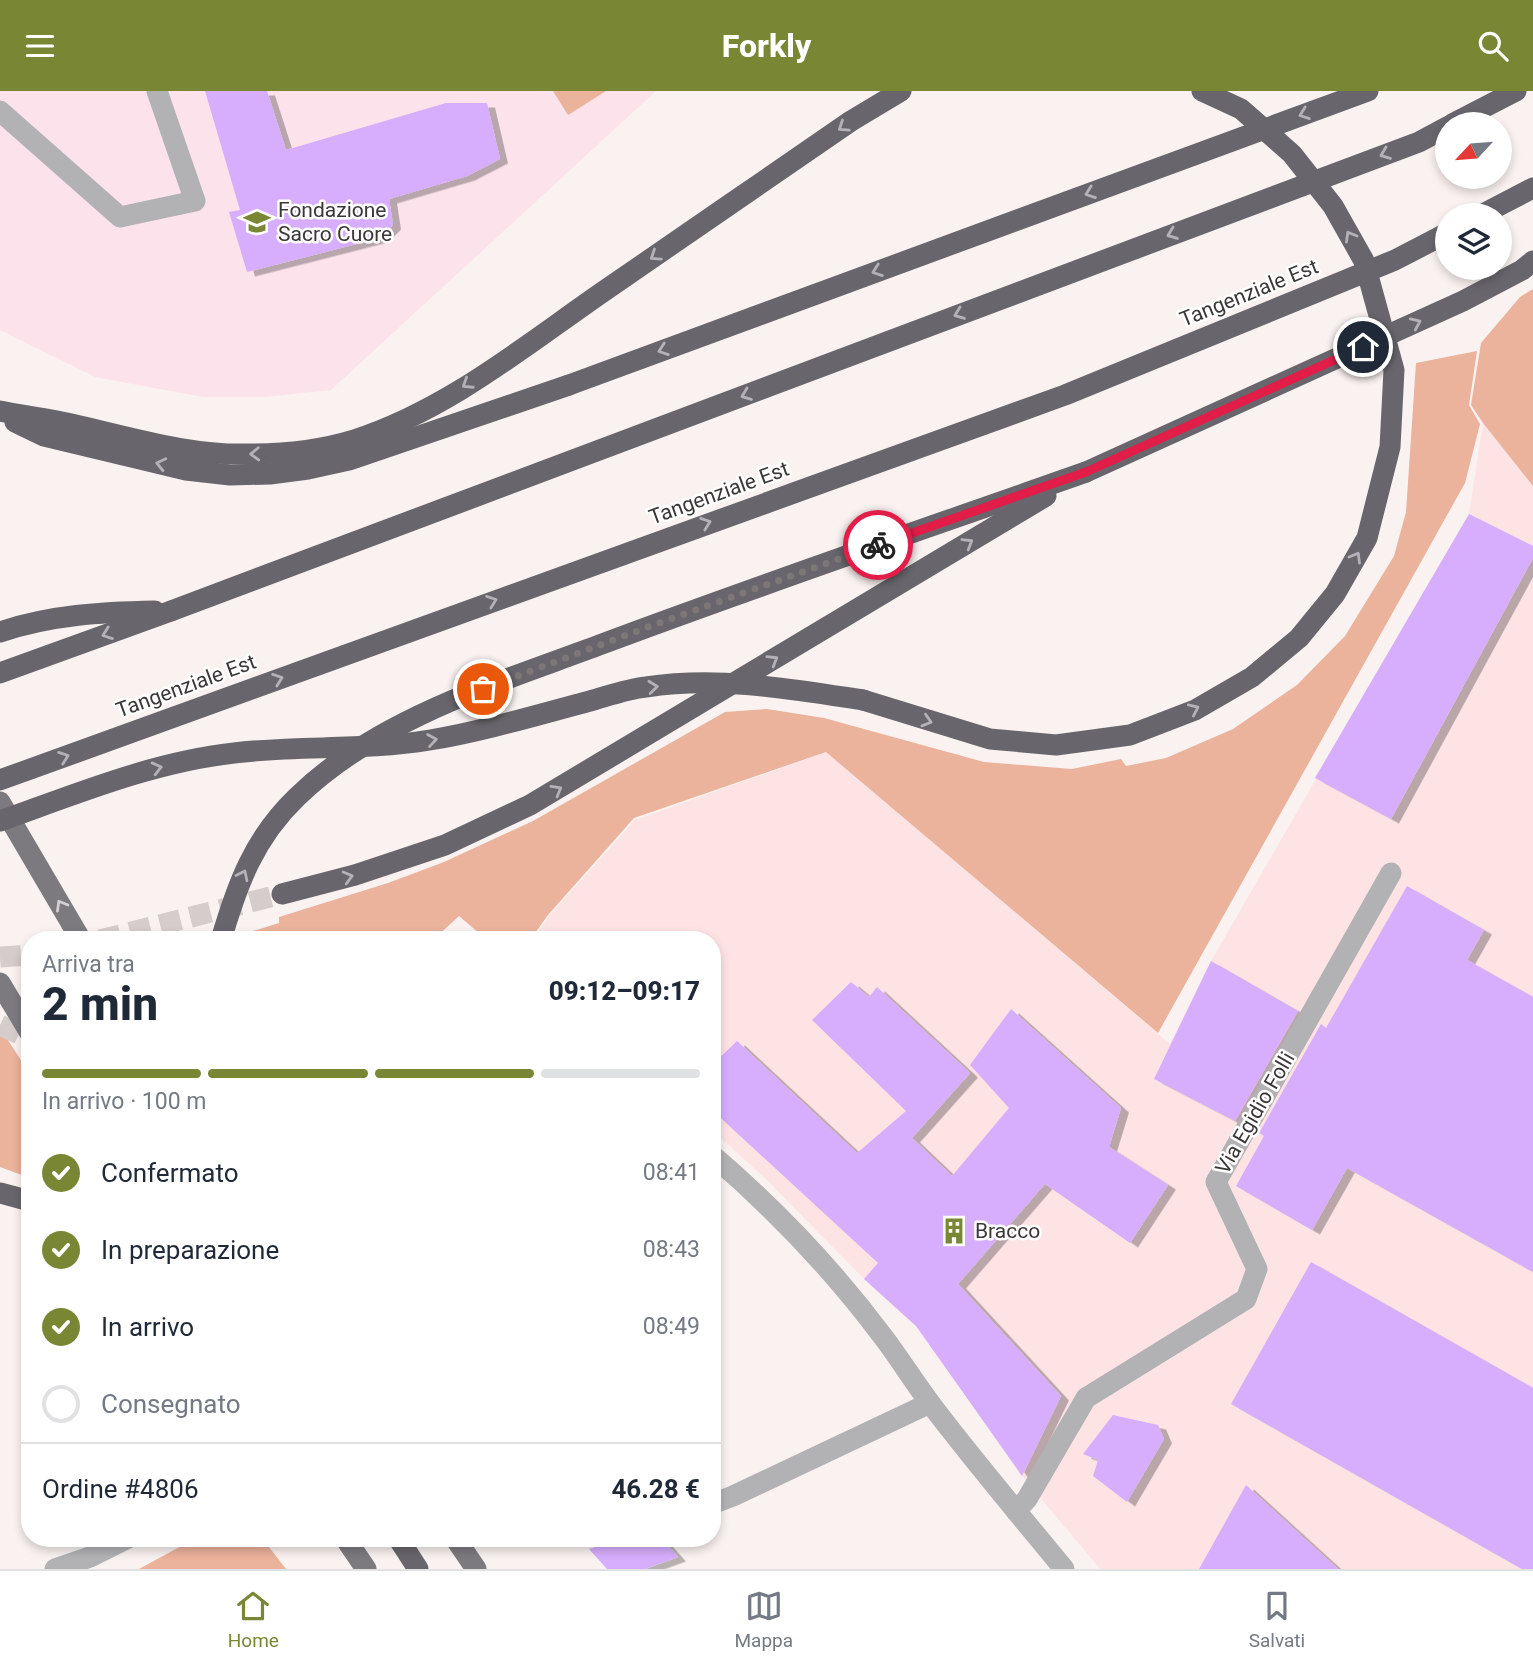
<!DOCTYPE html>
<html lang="it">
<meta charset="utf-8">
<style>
body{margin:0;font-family:Roboto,sans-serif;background:#f2f2f3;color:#1f2937;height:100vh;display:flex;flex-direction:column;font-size:26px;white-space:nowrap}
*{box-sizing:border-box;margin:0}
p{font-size:23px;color:#747a83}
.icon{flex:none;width:38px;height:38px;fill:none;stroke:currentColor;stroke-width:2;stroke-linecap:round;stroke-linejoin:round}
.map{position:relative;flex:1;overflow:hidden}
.side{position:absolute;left:21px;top:840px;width:700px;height:616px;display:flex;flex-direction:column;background:#fff;border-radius:28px;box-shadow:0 4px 10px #0003}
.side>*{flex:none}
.needle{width:46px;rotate:244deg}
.tools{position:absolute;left:1435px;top:21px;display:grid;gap:14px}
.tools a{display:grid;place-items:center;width:77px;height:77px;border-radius:50%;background:#fff;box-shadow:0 4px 10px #0003;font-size:35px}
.pin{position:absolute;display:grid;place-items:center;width:60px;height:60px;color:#fff;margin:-30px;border:4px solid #fff;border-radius:50%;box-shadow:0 2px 7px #0007}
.courier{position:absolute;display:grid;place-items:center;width:70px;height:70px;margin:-35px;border:5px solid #e11d48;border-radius:50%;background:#fff;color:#222;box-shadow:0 2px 9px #0007}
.headline em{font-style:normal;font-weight:800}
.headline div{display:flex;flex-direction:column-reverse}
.headline{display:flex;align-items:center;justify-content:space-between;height:119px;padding:0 21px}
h1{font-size:46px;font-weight:800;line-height:52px}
.bar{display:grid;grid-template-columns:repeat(4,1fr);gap:10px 7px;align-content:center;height:84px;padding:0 21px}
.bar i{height:9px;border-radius:5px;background:#e0e1e3}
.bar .selected{background:#798735}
.bar p{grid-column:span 4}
.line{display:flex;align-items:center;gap:18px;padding:0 21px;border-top:2px solid #e0e1e3}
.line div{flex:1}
ol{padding:0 21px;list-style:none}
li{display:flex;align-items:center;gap:21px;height:77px}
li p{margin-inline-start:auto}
li .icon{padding:7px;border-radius:50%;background:#798735;color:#fff;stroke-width:4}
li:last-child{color:#747a83}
li i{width:38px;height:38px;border:4px solid #e0e1e3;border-radius:50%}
header{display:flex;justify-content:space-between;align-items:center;height:91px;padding:0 21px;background:#798735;color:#fff;font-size:32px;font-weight:800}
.dock{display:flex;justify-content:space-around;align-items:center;height:98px;border-top:2px solid #e0e1e3;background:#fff;font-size:19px;color:#747a83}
.dock a{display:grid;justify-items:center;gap:4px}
.dock .selected{color:#798735}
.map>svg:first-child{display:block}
</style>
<header><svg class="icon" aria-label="menu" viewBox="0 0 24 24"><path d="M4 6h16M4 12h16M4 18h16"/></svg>Forkly<svg class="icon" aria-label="search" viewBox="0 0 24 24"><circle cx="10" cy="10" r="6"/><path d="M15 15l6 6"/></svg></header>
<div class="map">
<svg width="1533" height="1478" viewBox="0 0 1533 1478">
<defs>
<filter id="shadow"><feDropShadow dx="8" dy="4.5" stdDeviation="0" flood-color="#0004"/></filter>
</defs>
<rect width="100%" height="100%" fill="#faf2f0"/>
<polygon fill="#fee3e5" points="1483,332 1533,395 1533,1478 1100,1478 1022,1385 919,1238 864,1188 768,1090 712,1039 712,849 533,849 549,825 635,729 827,661 1170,953 1211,870 1469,423"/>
<polygon fill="#fce2ea" points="0,0 656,0 331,299 264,306 203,306 95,286 0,239"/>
<g fill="#ebb29c">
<polygon points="553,0 606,0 568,24"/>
<polygon points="1533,198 1533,395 1483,332 1471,314 1481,252 1520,206"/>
<polygon points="1477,260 1469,314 1480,333 1465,392 1158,942 826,661 634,727 548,824 530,849 487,849 459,825 433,849 240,849 240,844 279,832 279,826 388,792 444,771 533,730 725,621 767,618 824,627 984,671 1072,678 1121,668 1126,675 1166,667 1233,638 1297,594 1345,545 1394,465 1406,421 1416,272"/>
<polygon points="0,937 30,983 30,1087 0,1076"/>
<polygon points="196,1447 262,1447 286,1478 139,1478"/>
</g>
<g fill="#d7adfd" filter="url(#shadow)">
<polygon points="205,0 267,0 286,59 446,12 487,12 500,68 467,85 389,108 393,134 380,147 247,181 229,121 240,119"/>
<polygon points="1469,423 1533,455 1533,467 1391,728 1315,687"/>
<polygon points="1407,795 1484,839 1467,869 1533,906 1533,1181 1347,1077 1312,1139 1236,1095 1264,1045 1259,1042 1321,933 1326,937"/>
<polygon points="1211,870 1298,920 1235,1030 1154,988"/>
<polygon points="851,891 869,906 877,896 970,982 912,1047 952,1085 1009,1017 970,974 1011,918 1121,1017 1109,1056 1168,1094 1130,1152 1045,1093 958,1193 1061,1305 1022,1385 916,1235 864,1188 878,1172 712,1019 712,974 737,950 857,1062 906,1020 812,929"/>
<polygon points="1311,1171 1533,1297 1533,1478 1522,1478 1231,1313"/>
<polygon points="1113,1324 1158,1334 1164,1348 1127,1411 1093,1385 1098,1369 1083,1363"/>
<polygon points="1246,1394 1338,1478 1199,1478"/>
<polygon points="623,1447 661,1447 678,1466 645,1478 607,1478 589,1458"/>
</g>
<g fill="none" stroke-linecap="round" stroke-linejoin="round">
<g stroke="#d4cdcb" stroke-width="21" stroke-dasharray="21 10" stroke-linecap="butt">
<polyline points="100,849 282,803"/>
<polyline points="0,866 30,864"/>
<polyline points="0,934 30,948"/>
</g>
<g stroke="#b2b1b4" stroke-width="21">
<polyline points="0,20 120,126 195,110 157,0"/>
<path d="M712 1064C775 1118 834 1180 884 1247 900 1268 914 1291 930 1312 973 1369 1019 1423 1064 1478"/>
<polyline points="712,1413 733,1405 930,1312"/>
<polyline points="1016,1420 1027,1408 1086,1307 1246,1208 1257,1178 1216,1091 1391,782"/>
<polyline points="55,1478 90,1466 128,1447"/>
</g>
<g stroke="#7c7a7f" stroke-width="21">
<polyline points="0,711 81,849"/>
<polyline points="0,892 30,942"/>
<polyline points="345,1447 366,1478"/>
<polyline points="455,1447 476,1478"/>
</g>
<g stroke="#68666c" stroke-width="21">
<polyline points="1452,33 1516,0"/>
<polyline points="1481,124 1533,97"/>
<path d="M0 320C19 324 38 326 57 330 121 343 184 365 250 363 284 363 321 359 354 349 448 319 527 253 607 198 688 142 770 86 851 30L901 0"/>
<polyline points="15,331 44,345 186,379 230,384 270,383 308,378 349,369 569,294"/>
<path d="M0 541C50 524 102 521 155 520"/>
<polyline points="0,582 171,520"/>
<polyline points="863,609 990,648 1056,654 1130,644 1195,619 1252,586 1299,547 1335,503 1367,447 1390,356 1394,279 1364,170 1333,115 1292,63 1241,18 1202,0"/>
<polyline points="282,803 355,784 445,754 530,714 1046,405"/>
<path d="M221 849C237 794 254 747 297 706 378 627 498 592 602 553 762 493 924 438 1086 381"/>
<polyline points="0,1102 30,1110"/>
<polyline points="398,1447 418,1478"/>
</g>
<g stroke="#68666c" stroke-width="21">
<polyline points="569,294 1368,0"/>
<polyline points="1086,381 1463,210 1522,179 1533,170"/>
<polyline points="171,520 1419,51 1447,36"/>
<polyline points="0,689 1065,304 1395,169 1447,142"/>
<path d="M0 730C76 703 153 671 234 662 299 654 365 660 430 649 484 640 537 624 590 610 608 605 627 598 646 596 719 585 791 598 863 609"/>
</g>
</g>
<defs><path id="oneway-chevron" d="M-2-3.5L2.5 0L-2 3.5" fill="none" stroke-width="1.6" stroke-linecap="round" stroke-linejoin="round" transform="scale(1.75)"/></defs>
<g stroke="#b4b2b6">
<use href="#oneway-chevron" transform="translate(1304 23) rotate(160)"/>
<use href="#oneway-chevron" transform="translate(843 36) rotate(146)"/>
<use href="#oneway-chevron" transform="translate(1385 63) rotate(159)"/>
<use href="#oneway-chevron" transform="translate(1090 102) rotate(160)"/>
<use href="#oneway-chevron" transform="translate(1172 143) rotate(159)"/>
<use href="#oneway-chevron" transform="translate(1350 145) rotate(-120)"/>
<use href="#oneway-chevron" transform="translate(655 165) rotate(146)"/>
<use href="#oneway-chevron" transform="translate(877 180) rotate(160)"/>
<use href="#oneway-chevron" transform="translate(959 223) rotate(159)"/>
<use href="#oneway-chevron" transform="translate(1416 232) rotate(-24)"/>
<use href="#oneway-chevron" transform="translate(663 259) rotate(160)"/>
<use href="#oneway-chevron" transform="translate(467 293) rotate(147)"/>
<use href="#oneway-chevron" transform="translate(746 304) rotate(159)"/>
<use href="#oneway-chevron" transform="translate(255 363) rotate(178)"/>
<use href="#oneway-chevron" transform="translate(161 373) rotate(-167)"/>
<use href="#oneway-chevron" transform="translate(706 432) rotate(-20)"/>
<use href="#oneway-chevron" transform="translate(968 452) rotate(-31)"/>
<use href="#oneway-chevron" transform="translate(1356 466) rotate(-60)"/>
<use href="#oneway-chevron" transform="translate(492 510) rotate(-20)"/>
<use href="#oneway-chevron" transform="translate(107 543) rotate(160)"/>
<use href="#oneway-chevron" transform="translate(773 569) rotate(-31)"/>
<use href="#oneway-chevron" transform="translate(278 588) rotate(-20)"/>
<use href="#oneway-chevron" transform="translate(653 596) rotate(-6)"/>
<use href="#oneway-chevron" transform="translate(1194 618) rotate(-25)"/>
<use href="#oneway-chevron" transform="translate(927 630) rotate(17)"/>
<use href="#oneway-chevron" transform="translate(432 649) rotate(-9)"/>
<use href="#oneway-chevron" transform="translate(64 666) rotate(-20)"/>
<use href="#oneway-chevron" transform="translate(157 677) rotate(-14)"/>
<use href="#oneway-chevron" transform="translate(557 699) rotate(-30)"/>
<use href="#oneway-chevron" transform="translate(243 784) rotate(-64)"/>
<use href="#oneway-chevron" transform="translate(348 786) rotate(-15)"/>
</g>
<use stroke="#d1d0d2" href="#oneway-chevron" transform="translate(61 814) rotate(-120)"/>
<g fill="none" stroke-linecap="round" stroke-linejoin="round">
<polyline stroke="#7d7877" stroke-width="7" stroke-dasharray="0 12.6" points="483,598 648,536 878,454"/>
<polyline stroke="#e11d48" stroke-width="9" points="878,454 1086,381 1363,256"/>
</g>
<defs>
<g id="school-bare" transform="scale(2.1)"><path d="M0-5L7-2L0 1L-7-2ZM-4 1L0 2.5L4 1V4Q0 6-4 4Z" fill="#798735" stroke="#fff" stroke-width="2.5" paint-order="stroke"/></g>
<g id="building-bare" transform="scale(2.1)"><path d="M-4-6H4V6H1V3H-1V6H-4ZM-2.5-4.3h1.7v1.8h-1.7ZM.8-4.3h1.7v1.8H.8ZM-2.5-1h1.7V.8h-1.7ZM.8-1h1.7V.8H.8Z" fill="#798735" stroke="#fff" stroke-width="2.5" paint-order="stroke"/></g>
</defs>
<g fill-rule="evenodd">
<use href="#school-bare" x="257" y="131"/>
<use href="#building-bare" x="954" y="1140"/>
</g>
<g text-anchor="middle" stroke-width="5" stroke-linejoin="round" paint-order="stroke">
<g font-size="21" fill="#3a3736" stroke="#fff" text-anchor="start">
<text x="278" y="126">Fondazione<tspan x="278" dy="24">Sacro Cuore</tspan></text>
<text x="975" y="1147">Bracco</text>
</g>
<g font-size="21" fill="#3a3736" stroke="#fff">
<text transform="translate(1249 202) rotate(-22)" y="7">Tangenziale Est</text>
<text transform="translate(719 402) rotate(-20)" y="7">Tangenziale Est</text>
<text transform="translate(186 595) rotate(-20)" y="7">Tangenziale Est</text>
<text transform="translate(1255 1022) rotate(-60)" y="7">Via Egidio Folli</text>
</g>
</g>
</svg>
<div class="tools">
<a><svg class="needle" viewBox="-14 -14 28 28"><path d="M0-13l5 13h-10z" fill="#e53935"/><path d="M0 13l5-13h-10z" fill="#747a83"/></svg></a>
<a><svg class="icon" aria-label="layers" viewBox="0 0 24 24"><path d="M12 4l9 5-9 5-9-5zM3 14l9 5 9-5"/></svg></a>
</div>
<div class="pin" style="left:483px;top:598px;background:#ea580c"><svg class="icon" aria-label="bag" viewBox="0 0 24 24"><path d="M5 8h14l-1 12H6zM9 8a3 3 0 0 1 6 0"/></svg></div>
<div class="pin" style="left:1363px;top:256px;background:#1f2937"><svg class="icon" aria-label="home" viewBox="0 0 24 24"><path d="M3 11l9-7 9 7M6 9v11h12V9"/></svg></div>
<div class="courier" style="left:878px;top:454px"><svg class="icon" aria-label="bike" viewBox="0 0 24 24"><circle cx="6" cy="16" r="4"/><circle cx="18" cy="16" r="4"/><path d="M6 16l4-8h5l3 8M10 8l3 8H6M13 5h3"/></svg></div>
<section class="side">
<div class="headline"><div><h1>2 min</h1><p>Arriva tra</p></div><em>09:12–09:17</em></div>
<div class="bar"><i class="selected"></i><i class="selected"></i><i class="selected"></i><i></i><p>In arrivo · 100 m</p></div>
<ol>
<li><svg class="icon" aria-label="check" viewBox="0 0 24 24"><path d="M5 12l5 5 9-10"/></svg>Confermato<p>08:41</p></li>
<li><svg class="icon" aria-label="check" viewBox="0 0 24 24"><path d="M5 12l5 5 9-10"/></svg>In preparazione<p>08:43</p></li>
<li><svg class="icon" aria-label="check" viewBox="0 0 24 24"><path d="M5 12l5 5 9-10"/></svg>In arrivo<p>08:49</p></li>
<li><i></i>Consegnato</li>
</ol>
<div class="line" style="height:91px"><div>Ordine #4806</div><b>46.28 €</b></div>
</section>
</div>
<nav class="dock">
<a class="selected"><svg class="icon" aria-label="home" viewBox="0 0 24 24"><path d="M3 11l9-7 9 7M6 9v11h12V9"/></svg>Home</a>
<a><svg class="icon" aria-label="map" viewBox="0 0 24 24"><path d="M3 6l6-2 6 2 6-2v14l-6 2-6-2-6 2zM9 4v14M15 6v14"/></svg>Mappa</a>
<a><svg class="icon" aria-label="saved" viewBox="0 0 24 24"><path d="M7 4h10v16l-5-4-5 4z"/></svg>Salvati</a>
</nav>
